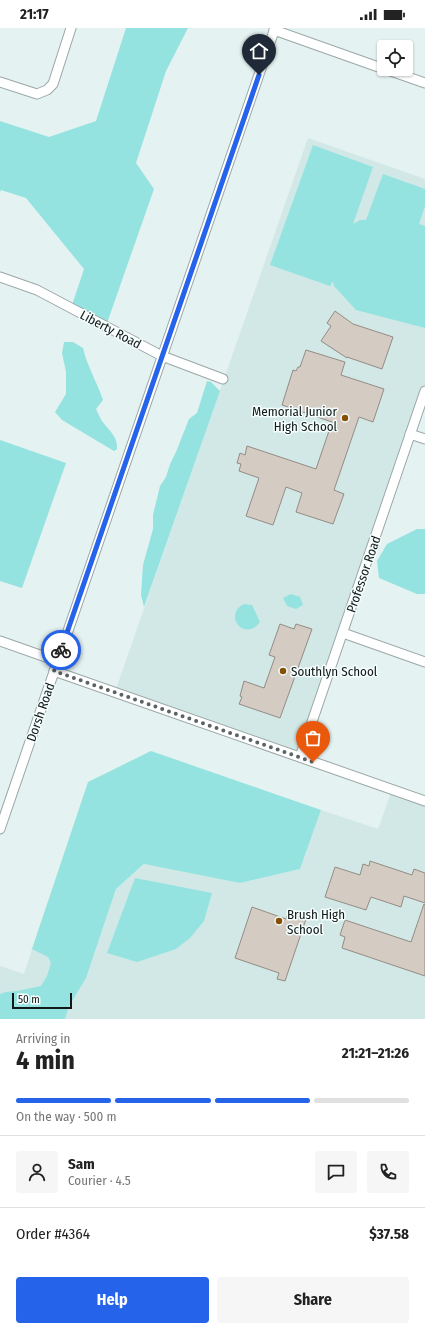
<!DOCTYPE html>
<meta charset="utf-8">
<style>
body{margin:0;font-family:"Fira Sans Condensed",sans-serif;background:#f6f6f6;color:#222;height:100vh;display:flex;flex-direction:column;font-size:15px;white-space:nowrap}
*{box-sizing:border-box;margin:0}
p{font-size:13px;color:#767676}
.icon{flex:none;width:22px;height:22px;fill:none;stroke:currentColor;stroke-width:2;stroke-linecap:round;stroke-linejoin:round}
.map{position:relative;height:991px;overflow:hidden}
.details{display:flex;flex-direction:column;background:#fff;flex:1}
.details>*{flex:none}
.fabs{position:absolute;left:377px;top:12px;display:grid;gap:8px}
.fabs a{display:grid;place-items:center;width:36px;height:36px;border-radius:4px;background:#fff;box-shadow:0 1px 3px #0004;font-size:20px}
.scale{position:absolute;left:12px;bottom:10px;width:60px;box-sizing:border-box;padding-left:4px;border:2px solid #131717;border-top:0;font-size:11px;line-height:14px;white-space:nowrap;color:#131717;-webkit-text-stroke:3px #f4fffe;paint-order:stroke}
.pin{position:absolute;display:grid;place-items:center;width:34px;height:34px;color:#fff;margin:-41px -17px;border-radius:50% 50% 50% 0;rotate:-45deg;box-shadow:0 0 4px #0007}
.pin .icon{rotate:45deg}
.courier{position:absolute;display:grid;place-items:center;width:40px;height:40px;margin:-20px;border:3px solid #2563eb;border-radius:50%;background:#fff;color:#222;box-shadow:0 1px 5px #0007}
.summary em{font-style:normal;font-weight:700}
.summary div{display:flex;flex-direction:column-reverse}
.summary{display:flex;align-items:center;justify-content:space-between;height:68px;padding:0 16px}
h1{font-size:26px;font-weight:700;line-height:30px}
.bar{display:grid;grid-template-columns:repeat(4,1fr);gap:6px 4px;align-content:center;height:48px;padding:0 16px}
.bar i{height:5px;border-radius:3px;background:#e0e0e0}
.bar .active{background:#2563eb}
.bar p{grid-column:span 4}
.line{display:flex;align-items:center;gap:10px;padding:0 16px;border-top:1px solid #e0e0e0}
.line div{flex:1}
.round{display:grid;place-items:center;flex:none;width:42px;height:42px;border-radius:4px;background:#f6f6f6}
.cta{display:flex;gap:8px;margin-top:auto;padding:8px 16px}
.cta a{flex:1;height:46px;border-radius:4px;background:#2563eb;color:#fff;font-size:16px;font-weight:700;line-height:46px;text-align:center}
.cta a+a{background:#f6f6f6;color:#222}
.status{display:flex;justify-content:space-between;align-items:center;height:28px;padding:0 20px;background:#fff;direction:ltr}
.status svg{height:11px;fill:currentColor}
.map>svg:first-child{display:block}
</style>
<div class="status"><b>21:17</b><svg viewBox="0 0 49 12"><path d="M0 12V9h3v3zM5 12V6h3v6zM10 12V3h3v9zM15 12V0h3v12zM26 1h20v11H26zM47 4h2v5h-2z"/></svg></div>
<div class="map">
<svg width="425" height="991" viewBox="0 0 425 991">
<rect width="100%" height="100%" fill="#e4f2f1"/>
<g fill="#d1e8e6">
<polygon points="308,110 425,151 425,363 300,729 115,664"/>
<polygon points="392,762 425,773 425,991 0,991 0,938 24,946 41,894 98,914 116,861 145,836 240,855 300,841 321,782 378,801"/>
</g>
<g fill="#95e3e0">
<polygon points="126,0 188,0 166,43 136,135 154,161 106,298 71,280 84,241 26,170 1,162 0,164 0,93 49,109 96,93"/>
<polygon points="313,117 373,139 353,196 360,192 366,192 383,146 425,161 425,178 419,196 425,198 425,300 356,282 334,258 333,253 330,258 270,237"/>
<path d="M64 314H73L83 320C87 338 97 354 103 372L96 381C98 385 100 390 102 393 109 403 118 408 117 421L114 423 62 392 55 384 66 366V344L62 325Z"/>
<polygon points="207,353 211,354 220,363 144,579 141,567 143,537 153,501 153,487 160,458 166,449 170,436 176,424 189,391 197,385"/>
<polygon points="0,412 66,435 22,560 0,553"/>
<polygon points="417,501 425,501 425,566 417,566 379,550 377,533 387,516"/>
<polygon points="291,566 300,569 303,577 296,581 287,578 283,570"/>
<path d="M244 576 252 577 260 594C245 615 222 587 244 576Z"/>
<polygon points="151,723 321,782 300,841 240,855 144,836 116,861 86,950 69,978 65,991 0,991 0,966 6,964 17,963 41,958 47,948 51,935 48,929 32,921 88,754"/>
<polygon points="135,850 212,865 204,893 190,910 176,921 137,934 107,925"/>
</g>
<g fill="#d4cbc3" stroke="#948c85">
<polygon points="335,283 353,296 393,309 382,341 347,329 347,330 321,313 331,298 327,295"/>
<polygon points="306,322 345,334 341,347 384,361 373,394 359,389 334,462 344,466 333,496 296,484 302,465 286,459 273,497 246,488 259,450 239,443 241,436 237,435 240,425 245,427 247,418 316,441 332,394 282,377 293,342 296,343 298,339 300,339"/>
<polygon points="280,596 294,601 296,596 312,601 280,690 239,676 242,669 240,668 244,653 264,660 275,629 269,627"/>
<polygon points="370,833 412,847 414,841 425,845 425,875 404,868 401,879 371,869 366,882 325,869 335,839 360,847 363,836 369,838"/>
<polygon points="424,876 425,877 425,948 342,920 345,909 340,907 345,892 411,914"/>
<polygon points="252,879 286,891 288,885 306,891 285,953 277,951 279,945 235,930"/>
</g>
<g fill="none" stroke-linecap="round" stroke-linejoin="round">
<g stroke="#9ba7a7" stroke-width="11">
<g id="minor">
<polyline points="274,2 384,41"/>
<polyline points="385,41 425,55"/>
<polyline points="0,54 37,66 47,62 53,56 71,0"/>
<polyline points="0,249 37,262 162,328 223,351"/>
<polyline points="410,406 425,411"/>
<polyline points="343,605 425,634"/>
<polyline points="0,613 57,633"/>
<polyline points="54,643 425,773"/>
<polyline points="300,729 425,363"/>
<polyline points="0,801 275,0"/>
</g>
</g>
<use href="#minor" stroke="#fff" stroke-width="9"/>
</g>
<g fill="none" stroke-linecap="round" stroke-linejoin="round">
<polyline stroke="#5c6463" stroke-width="4" stroke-dasharray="0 7.2" points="61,622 54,643 313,734"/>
<polyline stroke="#2563eb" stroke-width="5" points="61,622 259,47"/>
</g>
<g fill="#875000" stroke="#f4fffe" stroke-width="1.5">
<circle cx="345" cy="390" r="4"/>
<circle cx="283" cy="643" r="4"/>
<circle cx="279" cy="893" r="4"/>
</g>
<g text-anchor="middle" stroke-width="3" stroke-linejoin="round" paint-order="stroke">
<g font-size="13" fill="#131717" stroke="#f4fffe">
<text transform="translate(111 301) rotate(28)" y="5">Liberty Road</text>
<text transform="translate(363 546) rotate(-71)" y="5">Professor Road</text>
<text transform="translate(40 684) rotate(-71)" y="5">Dorsh Road</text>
</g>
<g font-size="13" fill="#131717" stroke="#f4fffe" text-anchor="start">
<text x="337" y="388" text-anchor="end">Memorial Junior<tspan x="337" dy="15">High School</tspan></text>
<text x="291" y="648">Southlyn School</text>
<text x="287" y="891">Brush High<tspan x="287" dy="15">School</tspan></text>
</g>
</g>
</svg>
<div class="fabs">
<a><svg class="icon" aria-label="locate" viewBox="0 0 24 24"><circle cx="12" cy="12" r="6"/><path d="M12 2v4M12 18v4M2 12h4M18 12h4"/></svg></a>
</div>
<div class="scale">50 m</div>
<div class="pin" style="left:313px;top:734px;background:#ea580c"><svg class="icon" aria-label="bag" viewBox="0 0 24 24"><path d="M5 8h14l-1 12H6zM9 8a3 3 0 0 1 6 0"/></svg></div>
<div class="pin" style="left:259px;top:47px;background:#1f2937"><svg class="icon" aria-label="home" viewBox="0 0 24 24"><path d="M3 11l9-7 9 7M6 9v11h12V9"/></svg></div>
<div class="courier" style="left:61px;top:622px"><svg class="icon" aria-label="bike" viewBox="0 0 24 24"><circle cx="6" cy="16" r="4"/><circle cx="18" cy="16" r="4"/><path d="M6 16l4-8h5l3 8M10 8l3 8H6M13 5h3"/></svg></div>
</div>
<section class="details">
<div class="summary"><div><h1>4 min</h1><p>Arriving in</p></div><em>21:21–21:26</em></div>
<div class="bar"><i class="active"></i><i class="active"></i><i class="active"></i><i></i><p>On the way · 500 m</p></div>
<div class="line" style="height:72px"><a class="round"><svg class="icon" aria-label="person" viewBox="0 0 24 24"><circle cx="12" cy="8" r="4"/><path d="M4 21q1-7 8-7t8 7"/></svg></a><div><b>Sam</b><p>Courier · 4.5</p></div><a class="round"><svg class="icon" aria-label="chat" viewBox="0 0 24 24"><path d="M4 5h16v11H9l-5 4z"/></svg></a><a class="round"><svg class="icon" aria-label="phone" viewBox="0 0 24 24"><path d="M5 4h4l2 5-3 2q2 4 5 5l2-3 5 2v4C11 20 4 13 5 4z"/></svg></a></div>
<div class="line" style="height:52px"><div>Order #4364</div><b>$37.58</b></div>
<div class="cta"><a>Help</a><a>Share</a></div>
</section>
